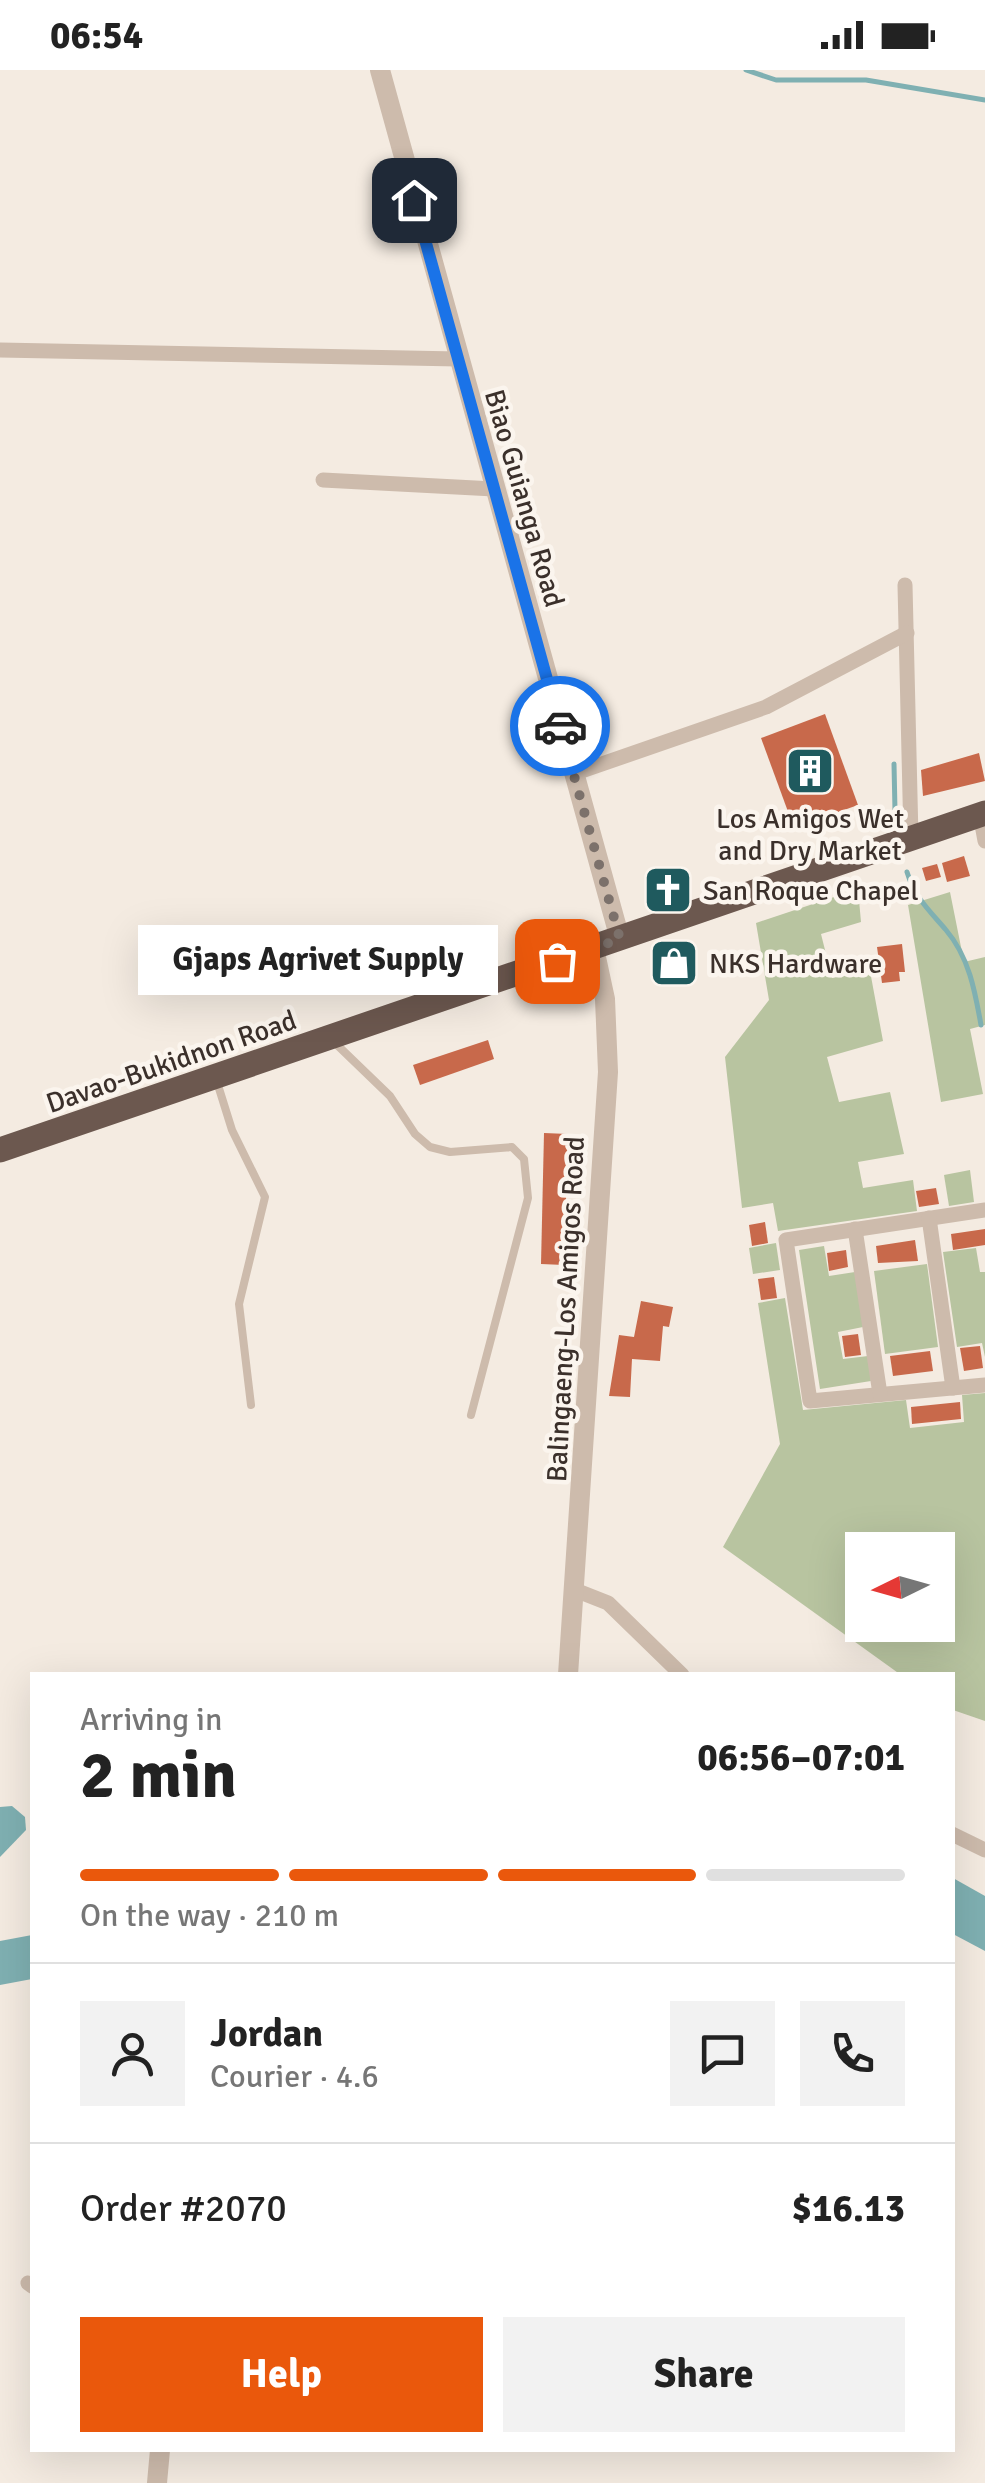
<!DOCTYPE html>
<meta charset="utf-8">
<style>
body{margin:0;font-family:Signika,sans-serif;background:#f2f2f2;color:#222;height:100vh;display:flex;flex-direction:column;font-size:38px;white-space:nowrap}
*{box-sizing:border-box;margin:0}
p{font-size:32px;color:#767676}
.icon{flex:none;width:55px;height:55px;fill:none;stroke:currentColor;stroke-width:2;stroke-linecap:round;stroke-linejoin:round}
.map{position:relative;flex:1;overflow:hidden}
.side{position:absolute;left:30px;top:1602px;width:925px;height:780px;display:flex;flex-direction:column;background:#fff;border-radius:0px;box-shadow:0 10px 40px #0002}
.side>*{flex:none}
.needle{width:65px;rotate:265deg}
.buttons{position:absolute;left:845px;top:1462px;display:grid;gap:20px}
.buttons a{display:grid;place-items:center;width:110px;height:110px;border-radius:0px;background:#fff;box-shadow:0 10px 40px #0002;font-size:50px}
.pin{position:absolute;display:grid;place-items:center;width:85px;height:85px;color:#fff;margin:-42px;border-radius:20px;box-shadow:0 5px 15px #0006}
.courier{position:absolute;display:grid;place-items:center;width:100px;height:100px;margin:-50px;border:8px solid #1a73e8;border-radius:50%;background:#fff;color:#222;box-shadow:0 2px 12px #0007}
.bubble{position:absolute;height:70px;border-radius:0px;background:#fff;box-shadow:0 10px 40px #0002;font-size:32px;font-weight:800;line-height:70px;text-align:center}
.head em{font-style:normal;font-weight:800}
.head div{display:flex;flex-direction:column-reverse}
.head{display:flex;align-items:center;justify-content:space-between;height:170px;padding:0 50px}
h1{font-size:65px;font-weight:800;line-height:75px}
.bar{display:grid;grid-template-columns:repeat(4,1fr);gap:15px 10px;align-content:center;height:120px;padding:0 50px}
.bar i{height:12px;border-radius:8px;background:#e0e0e0}
.bar .current{background:#ea580c}
.bar p{grid-column:span 4}
.line{display:flex;align-items:center;gap:25px;padding:0 50px;border-top:2px solid #e0e0e0}
.line div{flex:1}
.round{display:grid;place-items:center;flex:none;width:105px;height:105px;border-radius:0px;background:#f2f2f2}
.action{display:flex;gap:20px;margin-top:auto;padding:20px 50px}
.action a{flex:1;height:115px;border-radius:0px;background:#ea580c;color:#fff;font-size:40px;font-weight:800;line-height:115px;text-align:center}
.action a+a{background:#f2f2f2;color:#222}
.status{display:flex;justify-content:space-between;align-items:center;height:70px;padding:0 50px;background:#fff;direction:ltr}
.status svg{height:28px;fill:currentColor}
.map>svg:first-child{display:block}
</style>
<div class="status"><b>06:54</b><svg viewBox="0 0 49 12"><path d="M0 12V9h3v3zM5 12V6h3v6zM10 12V3h3v9zM15 12V0h3v12zM26 1h20v11H26zM47 4h2v5h-2z"/></svg></div>
<div class="map">
<svg width="985" height="2413" viewBox="0 0 985 2413">
<rect width="100%" height="100%" fill="#f4ebe1"/>
<g fill="#b8c4a0" fill-rule="evenodd">
<polygon points="858,819 861,852 821,864 832,908 870,901 883,971 827,987 839,1032 890,1022 904,1084 858,1092 863,1118 913,1110 917,1141 778,1161 773,1133 742,1138 725,987 769,930 756,853"/>
<polygon points="950,822 964,892 985,887 985,955 970,959 983,1024 941,1032 908,835"/>
<polygon points="970,1100 974,1132 949,1136 944,1105"/>
<polygon points="776,1173 780,1200 753,1204 749,1178"/>
<polygon points="824,1176 829,1206 855,1202 863,1257 838,1262 843,1289 868,1286 871,1311 820,1319 799,1180"/>
<polygon points="976,1178 980,1202 985,1202 985,1287 982,1273 957,1277 943,1182"/>
<polygon points="927,1194 938,1277 885,1284 874,1201"/>
<path d="M785 1228 803 1340 906 1330 910 1358 964 1352 962 1325 985 1323V1651L953 1640 952 1605H901L723 1477 780 1374 758 1233ZM862 1480H938V1555H862Z"/>
</g>
<g fill="#7fb0b2">
<polygon points="12,1736 25,1747 26,1760 0,1787 0,1737"/>
<polygon points="953,1808 985,1826 985,1881 953,1864"/>
<polygon points="32,1865 32,1909 0,1915 0,1871"/>
</g>
<g fill="none" stroke-linecap="round" stroke-linejoin="round">
<g stroke="#7fb0b2" stroke-width="5">
<polyline points="746,0 776,10 866,10 985,30"/>
<polyline points="894,694 895,741"/>
<path d="M907 802C915 828 929 840 946 860 969 887 975 921 981 955"/>
</g>
</g>
<g fill="#c8694b">
<polygon points="825,644 858,735 794,758 761,668"/>
<polygon points="979,683 985,711 923,726 921,700"/>
<polygon points="964,786 970,806 947,812 942,793"/>
<polygon points="937,794 941,807 926,811 922,798"/>
<polygon points="902,874 905,902 899,902 900,911 882,913 877,877"/>
<polygon points="488,970 494,989 420,1015 413,995"/>
<polygon points="544,1063 568,1064 564,1195 541,1194"/>
<polygon points="936,1118 939,1134 919,1137 916,1121"/>
<polygon points="765,1152 768,1173 752,1176 749,1155"/>
<polygon points="985,1159 985,1175 953,1180 951,1164"/>
<polygon points="915,1170 918,1191 878,1193 876,1176"/>
<polygon points="846,1180 848,1197 829,1201 827,1183"/>
<polygon points="774,1207 777,1228 761,1230 758,1209"/>
<polygon points="641,1231 673,1237 669,1257 663,1256 660,1291 632,1289 630,1327 609,1326 619,1265 634,1267"/>
<polygon points="858,1264 861,1285 845,1287 842,1266"/>
<polygon points="980,1276 983,1298 964,1301 960,1278"/>
<polygon points="930,1281 933,1301 893,1306 890,1286"/>
<polygon points="960,1332 961,1349 912,1354 911,1337"/>
</g>
<g fill="none" stroke-linecap="round" stroke-linejoin="round">
<g stroke="#cdbbac" stroke-width="8">
<polyline points="333,971 390,1026 415,1064 430,1077 450,1082 512,1077 524,1089 528,1128 471,1345"/>
<polyline points="217,1012 232,1060 265,1127 239,1234 251,1335"/>
</g>
<g stroke="#cdbbac" stroke-width="15">
<polyline points="0,280 458,289"/>
<polyline points="323,410 494,419"/>
<polyline points="905,515 911,768"/>
<polyline points="573,704 766,637 907,563"/>
<polyline points="980,744 985,771"/>
<polyline points="985,1140 786,1170 810,1331 985,1315"/>
<polyline points="929,1148 953,1318"/>
<polyline points="855,1159 880,1324"/>
<polyline points="575,1520 608,1533 682,1605"/>
<polyline points="952,1764 985,1780"/>
<polyline points="28,2213 32,2216"/>
</g>
<g stroke="#cdbbac" stroke-width="20">
<polyline points="380,0 620,869"/>
<polyline points="568,1605 608,1002 605,929 594,878"/>
<polyline points="157,2413 160,2380"/>
</g>
<polyline stroke="#6c584f" stroke-width="25" points="0,1080 985,743"/>
</g>
<g fill="none" stroke-linecap="round" stroke-linejoin="round">
<polyline stroke="#7c716b" stroke-width="10" stroke-dasharray="0 18" points="557,891 620,869 560,656"/>
<polyline stroke="#1a73e8" stroke-width="12" points="414,130 560,656"/>
</g>
<defs>
<g id="building-square" transform="scale(2.5)"><rect x="-9" y="-9" width="18" height="18" rx="4" fill="#1f5a5e" stroke="#fbf5ee"/><path d="M-4-6H4V6H1V3H-1V6H-4ZM-2.5-4.3h1.7v1.8h-1.7ZM.8-4.3h1.7v1.8H.8ZM-2.5-1h1.7V.8h-1.7ZM.8-1h1.7V.8H.8Z" fill="#fff"/></g>
<g id="church-square" transform="scale(2.5)"><rect x="-9" y="-9" width="18" height="18" rx="4" fill="#1f5a5e" stroke="#fbf5ee"/><path d="M-1.2-6h2.4v3.5h3.3v2.4h-3.3V6h-2.4V-.1h-3.3v-2.4h3.3Z" fill="#fff"/></g>
<g id="shop-square" transform="scale(2.5)"><rect x="-9" y="-9" width="18" height="18" rx="4" fill="#1f5a5e" stroke="#fbf5ee"/><path d="M-5-2.5h2.3a2.7 3.5 0 0 1 5.4 0H5L5.5 6h-11ZM-1.5-2.5h3a1.5 2.3 0 0 0-3 0Z" fill="#fff"/></g>
</defs>
<g fill-rule="evenodd">
<use href="#building-square" x="810" y="701"/>
<use href="#church-square" x="668" y="820"/>
<use href="#shop-square" x="674" y="893"/>
</g>
<g text-anchor="middle" stroke-width="9" stroke-linejoin="round" paint-order="stroke">
<g font-size="28" fill="#3b302b" stroke="#fbf5ee">
<text transform="translate(525 428) rotate(74)" y="10">Biao Guianga Road</text>
<text transform="translate(171 991) rotate(-19)" y="10">Davao-Bukidnon Road</text>
<text transform="translate(565 1239) rotate(-87)" y="10">Balingaeng-Los Amigos Road</text>
</g>
<g font-size="28" fill="#3b302b" stroke="#fbf5ee" text-anchor="start">
<text x="810" y="758" text-anchor="middle">Los Amigos Wet<tspan x="810" dy="32">and Dry Market</tspan></text>
<text x="703" y="830">San Roque Chapel</text>
<text x="709" y="903">NKS Hardware</text>
</g>
</g>
</svg>
<div class="buttons">
<a><svg class="needle" viewBox="-14 -14 28 28"><path d="M0-13l5 13h-10z" fill="#e53935"/><path d="M0 13l5-13h-10z" fill="#767676"/></svg></a>
</div>
<div class="pin" style="left:557px;top:891px;background:#ea580c"><svg class="icon" aria-label="bag" viewBox="0 0 24 24"><path d="M5 8h14l-1 12H6zM9 8a3 3 0 0 1 6 0"/></svg></div>
<div class="pin" style="left:414px;top:130px;background:#1f2937"><svg class="icon" aria-label="home" viewBox="0 0 24 24"><path d="M3 11l9-7 9 7M6 9v11h12V9"/></svg></div>
<div class="courier" style="left:560px;top:656px"><svg class="icon" aria-label="car" viewBox="0 0 24 24"><path d="M5 17H2v-5l4-1 3-4h7l3 4 3 1v5h-3M9 17h6M6 11h13"/><circle cx="7" cy="17" r="2"/><circle cx="17" cy="17" r="2"/></svg></div>
<div class="bubble" style="left:138px;top:855px;width:360px">Gjaps Agrivet Supply</div>
<section class="side">
<div class="head"><div><h1>2 min</h1><p>Arriving in</p></div><em>06:56–07:01</em></div>
<div class="bar"><i class="current"></i><i class="current"></i><i class="current"></i><i></i><p>On the way · 210 m</p></div>
<div class="line" style="height:180px"><a class="round"><svg class="icon" aria-label="person" viewBox="0 0 24 24"><circle cx="12" cy="8" r="4"/><path d="M4 21q1-7 8-7t8 7"/></svg></a><div><b>Jordan</b><p>Courier · 4.6</p></div><a class="round"><svg class="icon" aria-label="chat" viewBox="0 0 24 24"><path d="M4 5h16v11H9l-5 4z"/></svg></a><a class="round"><svg class="icon" aria-label="phone" viewBox="0 0 24 24"><path d="M5 4h4l2 5-3 2q2 4 5 5l2-3 5 2v4C11 20 4 13 5 4z"/></svg></a></div>
<div class="line" style="height:130px"><div>Order #2070</div><b>$16.13</b></div>
<div class="action"><a>Help</a><a>Share</a></div>
</section>
</div>
